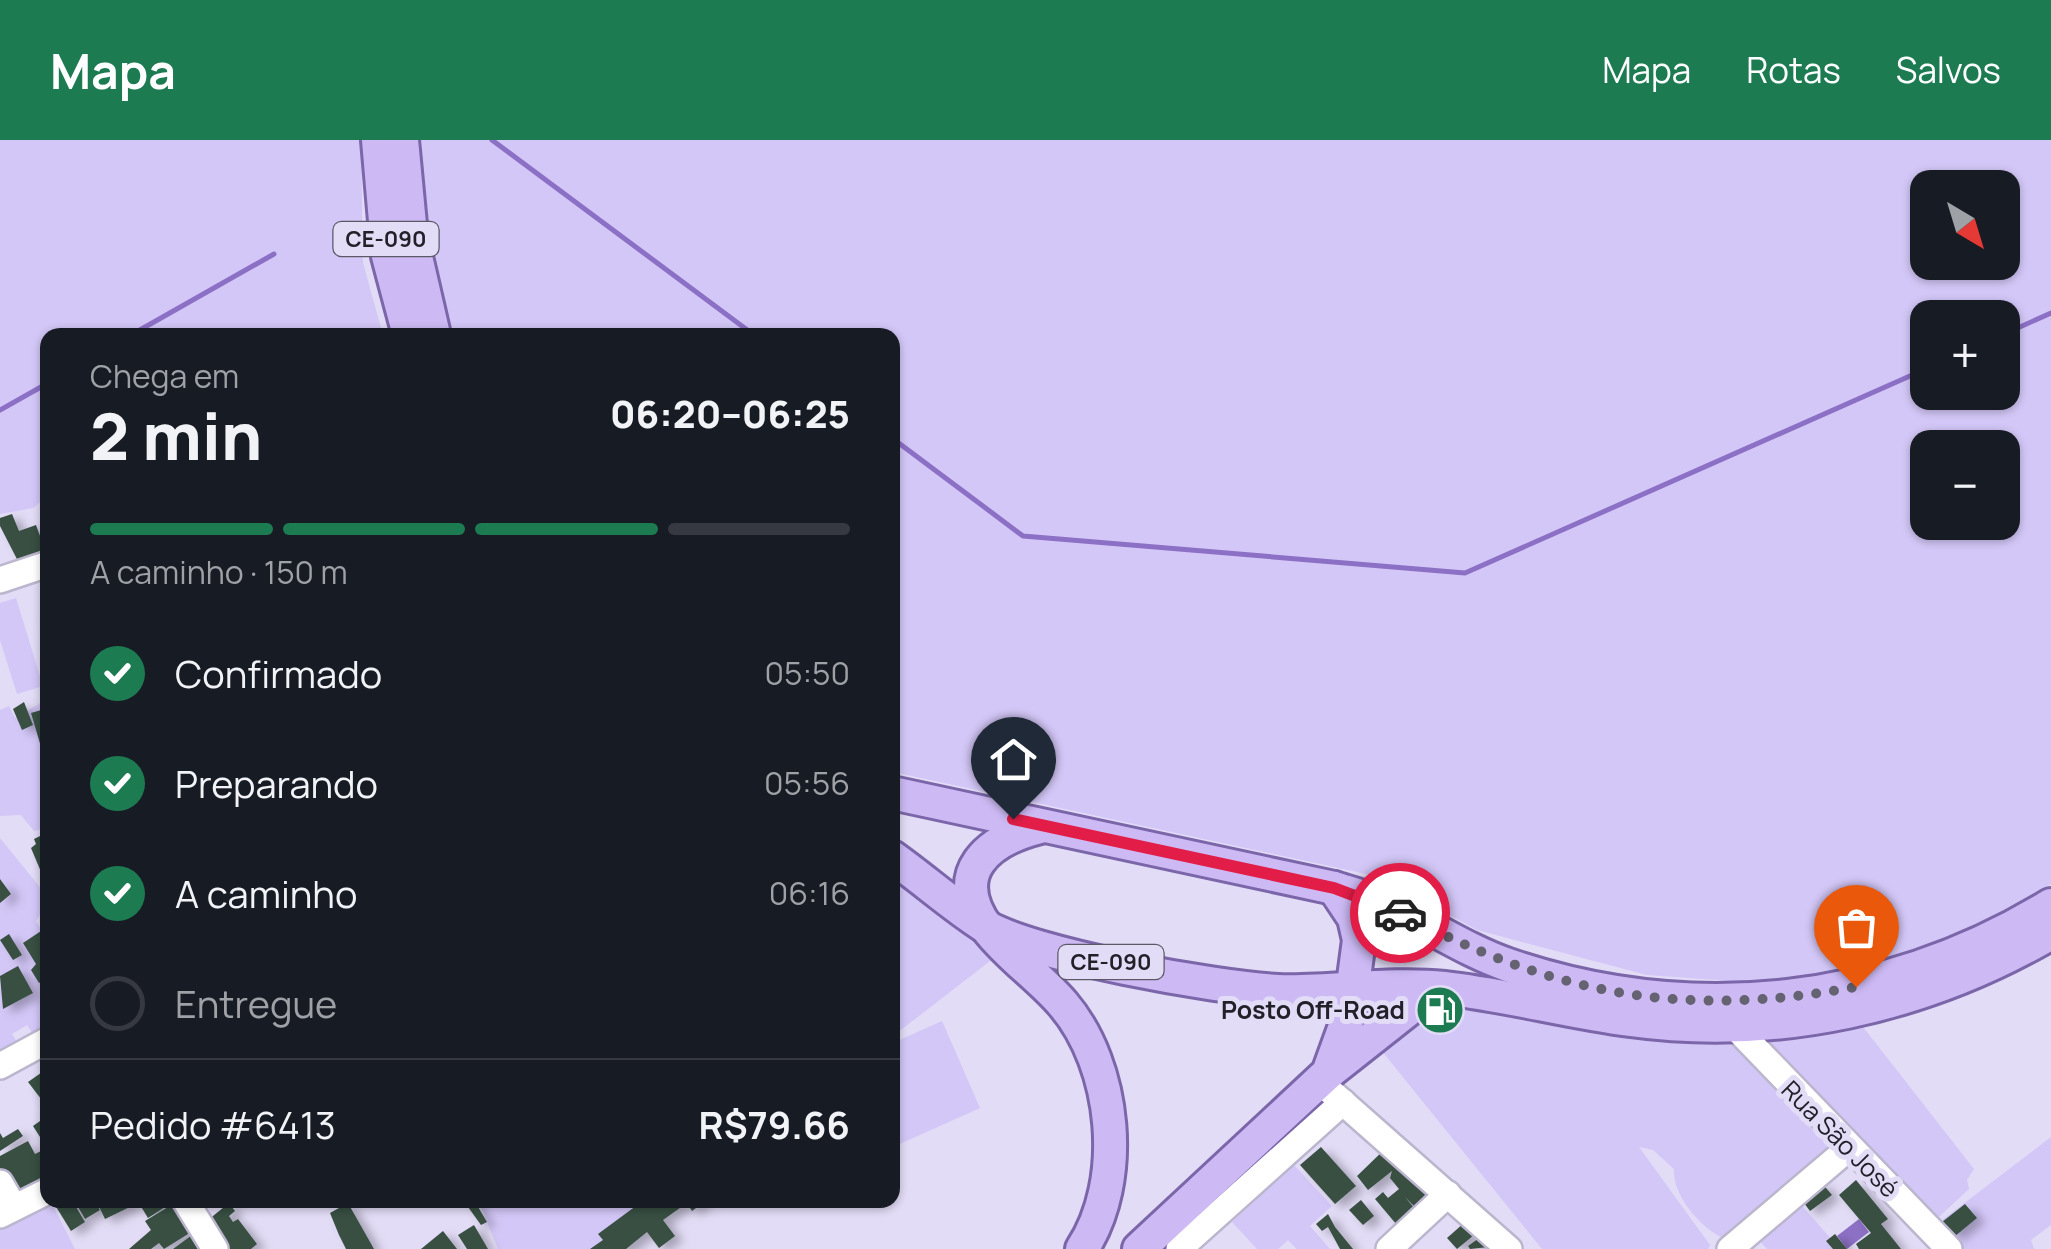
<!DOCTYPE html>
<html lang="pt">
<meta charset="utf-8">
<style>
body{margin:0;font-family:Manrope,sans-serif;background:#242831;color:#f1f3f6;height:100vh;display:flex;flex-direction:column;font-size:38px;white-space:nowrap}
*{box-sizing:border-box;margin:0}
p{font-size:32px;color:#9ea1a6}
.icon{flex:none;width:55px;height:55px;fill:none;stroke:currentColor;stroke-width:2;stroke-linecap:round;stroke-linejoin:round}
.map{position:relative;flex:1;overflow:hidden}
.side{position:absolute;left:40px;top:188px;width:860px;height:880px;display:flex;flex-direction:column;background:#171b24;border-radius:20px;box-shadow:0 2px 8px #0004}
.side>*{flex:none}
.needle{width:65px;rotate:142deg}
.tools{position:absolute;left:1910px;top:30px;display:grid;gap:20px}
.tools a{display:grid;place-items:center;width:110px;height:110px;border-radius:20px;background:#171b24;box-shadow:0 2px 8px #0004;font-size:50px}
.pin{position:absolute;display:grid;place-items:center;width:85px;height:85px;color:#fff;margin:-102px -42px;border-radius:50% 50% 50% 0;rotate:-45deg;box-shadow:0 0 10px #0007}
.pin .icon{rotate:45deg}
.courier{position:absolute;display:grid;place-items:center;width:100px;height:100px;margin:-50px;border:8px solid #e11d48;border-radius:50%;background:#fff;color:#222;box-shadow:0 2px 12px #0007}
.summary em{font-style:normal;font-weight:800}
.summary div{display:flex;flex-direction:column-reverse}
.summary{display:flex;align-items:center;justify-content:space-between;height:170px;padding:0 50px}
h1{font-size:65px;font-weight:800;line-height:75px}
.bar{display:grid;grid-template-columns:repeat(4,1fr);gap:15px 10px;align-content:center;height:120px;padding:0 50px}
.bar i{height:12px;border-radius:8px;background:#363941}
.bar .current{background:#1d7b52}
.bar p{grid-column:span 4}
.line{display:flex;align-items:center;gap:25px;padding:0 50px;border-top:2px solid #363941}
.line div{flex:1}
ol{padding:0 50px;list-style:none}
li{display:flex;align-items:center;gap:30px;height:110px}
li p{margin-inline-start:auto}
li .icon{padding:10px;border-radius:50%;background:#1d7b52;color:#fff;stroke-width:4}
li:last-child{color:#9ea1a6}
li i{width:55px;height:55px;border:5px solid #363941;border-radius:50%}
header{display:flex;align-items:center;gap:60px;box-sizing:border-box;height:140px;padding:0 50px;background:#1d7b52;color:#fff}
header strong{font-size:48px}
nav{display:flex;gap:55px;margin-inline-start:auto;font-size:35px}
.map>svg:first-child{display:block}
</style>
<header>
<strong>Mapa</strong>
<nav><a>Mapa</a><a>Rotas</a><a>Salvos</a></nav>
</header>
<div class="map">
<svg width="2051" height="1109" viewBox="0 0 2051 1109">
<defs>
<filter id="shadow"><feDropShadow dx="8" dy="4.5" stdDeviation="5" flood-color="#0004"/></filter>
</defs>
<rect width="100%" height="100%" fill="#e2dcf6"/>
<g fill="#d3c7f7" fill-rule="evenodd">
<polygon points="0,0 361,0 363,123 383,195 48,195 47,357 33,368 0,374"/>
<path d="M421 0H2051V744L1961 795 1847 832 1744 842 1647 835 1477 790 1380 737 893 632 892 195H452L422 50ZM1928 48H2002V122H1928ZM1928 178H2002V252H1928ZM1928 308H2002V382H1928Z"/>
<polygon points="16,458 43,546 17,554 0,500 0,463"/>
<polygon points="47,559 47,688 34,691 21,675 0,676 0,570 9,566 15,578"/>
<polygon points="0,698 43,751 43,770 36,781 48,801 47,894 37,900 27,885 12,894 18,904 0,915"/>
<polygon points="893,732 994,818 893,896"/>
<path d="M1454 865 1726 898 1828 1006 1820 1021 1725 1099C1701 1089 1672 1055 1674 1029L1653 1010 1639 1007 1710 1105 1708 1109H1542L1381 910 1431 870Z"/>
<polygon points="942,881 980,968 893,1007 893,903"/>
<polygon points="1860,883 1974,1029 1967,1040 1969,1049 1928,1087 1757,904 1775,894"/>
<polygon points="2051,997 2051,1085 2031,1100 2034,1109 1964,1109 1933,1087"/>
<polygon points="1294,1025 1332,1066 1310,1086 1330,1109 1297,1109 1288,1100 1278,1109 1257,1109 1232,1082"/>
<polygon points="1788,1050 1840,1109 1767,1109 1756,1097"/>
<polygon points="478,1060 679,1060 619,1109 498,1109"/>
<polygon points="53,1066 75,1109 0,1109 0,1082"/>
</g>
<polygon fill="#8c70c5" points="1859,1079 1869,1092 1847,1109 1837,1096"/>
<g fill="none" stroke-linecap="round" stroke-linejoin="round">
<g stroke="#8c70c5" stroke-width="5">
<polyline points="492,0 754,195"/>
<polyline points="131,195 274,114"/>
<polyline points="2002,195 2051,173"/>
<polyline points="0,270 48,243"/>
<polyline points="892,298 1023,396 1465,433 1928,228"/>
</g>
</g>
<g fill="#384f42" filter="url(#shadow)">
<polygon points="12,374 19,391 36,385 47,415 20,425 0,386 0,378"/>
<polygon points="48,480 48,510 46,510 40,481"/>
<polygon points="24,562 33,585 22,590 13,569"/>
<polygon points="48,568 48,615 44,617 31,573"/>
<polygon points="48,692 48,746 47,746 31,708 36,704 34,699"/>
<polygon points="0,739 11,754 0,763"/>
<polygon points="41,791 48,802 48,838 39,843 31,830 36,824 23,803"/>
<polygon points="9,794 22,815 13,820 0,800"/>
<polygon points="18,826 33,853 3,869 0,836"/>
<polygon points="48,928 48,968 28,942"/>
<polygon points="40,981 48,993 47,1038 14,1056 0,1030 0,1016 28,1001 35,1014 47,1008 33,986"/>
<polygon points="18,989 23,996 0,1011 0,993 3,998"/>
<polygon points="1321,1007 1356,1046 1335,1064 1300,1025"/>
<polygon points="1387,1007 1432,1050 1414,1066 1405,1057 1415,1069 1397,1085 1375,1059 1383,1052 1388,1058 1399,1049 1390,1038 1392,1031 1368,1050 1357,1036"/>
<polygon points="1856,1040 1888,1079 1881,1084 1901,1109 1859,1109 1856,1104 1871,1093 1839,1055"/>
<polygon points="1821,1042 1832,1055 1810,1071 1801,1059"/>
<polygon points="64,1060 72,1060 85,1082 71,1091 55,1065"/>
<polygon points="74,1060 94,1060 100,1070 85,1079"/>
<polygon points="96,1060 132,1060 134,1065 105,1079"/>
<polygon points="137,1060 176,1060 148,1078"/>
<polygon points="463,1060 474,1060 487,1082 481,1085"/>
<polygon points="644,1060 707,1060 692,1071 687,1063 663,1080 675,1096 659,1108 647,1092 626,1109 590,1109 603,1100 598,1094"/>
<polygon points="1361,1060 1374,1076 1363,1085 1349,1070"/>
<polygon points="178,1061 196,1089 164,1109 159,1103 151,1109 129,1109 151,1090 145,1081"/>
<polygon points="229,1063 235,1071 229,1076 233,1082 238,1079 257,1104 251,1109 229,1109 208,1080"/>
<polygon points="348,1063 374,1109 346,1109 339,1095 330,1073"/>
<polygon points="1965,1064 1977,1078 1954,1097 1942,1082"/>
<polygon points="1328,1074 1335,1087 1353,1109 1340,1109 1328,1087 1322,1091 1316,1084"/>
<polygon points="1464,1083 1474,1095 1457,1109 1447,1098"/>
<polygon points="474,1085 488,1109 467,1109 458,1095"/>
<polygon points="443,1091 457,1109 421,1109"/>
<polygon points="1835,1094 1847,1109 1833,1109 1826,1101"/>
<polygon points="192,1095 201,1109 173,1109"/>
<polygon points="1479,1098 1489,1107 1470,1109 1468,1106"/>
</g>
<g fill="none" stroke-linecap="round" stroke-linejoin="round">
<g stroke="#bcb5ce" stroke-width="30">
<g id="minor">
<polyline points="0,440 48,424"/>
<polyline points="1735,887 1949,1109"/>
<polyline points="0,926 48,900"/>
<polyline points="1321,943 1509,1109"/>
<polyline points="0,1043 14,1067"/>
<polyline points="185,1060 215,1109"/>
<polyline points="0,1075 48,1051"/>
<polyline points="1179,1109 1343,962"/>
<polyline points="1389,1109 1448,1054"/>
<polyline points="1730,1109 1849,1008"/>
</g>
</g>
<g stroke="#7b66a9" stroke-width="38">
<g id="major">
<polyline points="378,0 388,116 409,195"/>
<polyline points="402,0 411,95 434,195"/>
<path d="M892 653 1334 748C1353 754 1373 759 1391 768 1431 786 1467 811 1508 825 1691 887 1886 866 2051 765"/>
<path d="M1040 687C988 700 947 733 987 788 1008 816 1040 837 1063 864 1116 926 1127 1041 1082 1109"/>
<path d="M892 717C923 739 952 765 983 785 1031 815 1217 848 1278 851 1333 853 1388 842 1444 848 1506 855 1568 872 1630 880 1776 900 1925 867 2051 793"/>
<polyline points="1328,933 1409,869 1446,849"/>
<polyline points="1139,1109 1328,933 1349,875 1359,800 1354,778 1334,748"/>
</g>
</g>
<use href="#minor" stroke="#fff" stroke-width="25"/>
<use href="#major" stroke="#cdbaf5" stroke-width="32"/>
</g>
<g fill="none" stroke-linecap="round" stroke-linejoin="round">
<path stroke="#656271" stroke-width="10" stroke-dasharray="0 18" d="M1400 773C1555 855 1682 879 1856 847"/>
<polyline stroke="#e11d48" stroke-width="12" points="1013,679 1334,748 1400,773"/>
</g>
<defs>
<g id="fuel-disc" transform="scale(2.5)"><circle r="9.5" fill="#1d7b52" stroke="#e2dcf6"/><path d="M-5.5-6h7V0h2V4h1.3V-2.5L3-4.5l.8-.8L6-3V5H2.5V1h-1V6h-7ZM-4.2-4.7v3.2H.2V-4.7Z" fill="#fff"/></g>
</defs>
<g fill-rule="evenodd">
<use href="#fuel-disc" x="1440" y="870"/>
</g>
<g text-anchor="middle" stroke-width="10" stroke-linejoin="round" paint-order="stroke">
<g fill="#e2dcf6" stroke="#5c5866" stroke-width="2.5">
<rect x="333.5" y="82" width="105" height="34" rx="8"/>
<rect x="1058.5" y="805" width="105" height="34" rx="8"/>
</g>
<g font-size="22" font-weight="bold" fill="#222029">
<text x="386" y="107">CE-090</text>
<text x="1111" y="830">CE-090</text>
</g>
<g font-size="25" font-weight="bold" fill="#222029" stroke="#e2dcf6" text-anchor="end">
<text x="1405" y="879">Posto Off-Road</text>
</g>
<g font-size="25" fill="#222029" stroke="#e2dcf6">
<text transform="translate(1840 999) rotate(45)" y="9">Rua São José</text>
</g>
</g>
</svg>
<div class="tools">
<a><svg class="needle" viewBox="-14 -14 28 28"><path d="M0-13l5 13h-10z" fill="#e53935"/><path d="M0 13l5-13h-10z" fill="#9ea1a6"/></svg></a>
<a>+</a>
<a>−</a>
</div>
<div class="pin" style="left:1856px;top:847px;background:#ea580c"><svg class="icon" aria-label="bag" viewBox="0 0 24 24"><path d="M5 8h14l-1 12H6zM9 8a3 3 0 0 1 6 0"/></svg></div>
<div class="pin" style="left:1013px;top:679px;background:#1f2937"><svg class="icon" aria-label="home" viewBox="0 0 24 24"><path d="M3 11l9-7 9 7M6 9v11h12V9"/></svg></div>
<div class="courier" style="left:1400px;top:773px"><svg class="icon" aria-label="car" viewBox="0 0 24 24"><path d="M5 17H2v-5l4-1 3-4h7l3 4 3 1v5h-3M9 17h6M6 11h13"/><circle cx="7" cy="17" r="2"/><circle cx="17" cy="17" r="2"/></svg></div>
<section class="side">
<div class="summary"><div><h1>2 min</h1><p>Chega em</p></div><em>06:20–06:25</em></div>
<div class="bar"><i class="current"></i><i class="current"></i><i class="current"></i><i></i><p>A caminho · 150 m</p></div>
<ol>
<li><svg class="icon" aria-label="check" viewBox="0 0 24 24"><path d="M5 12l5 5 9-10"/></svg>Confirmado<p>05:50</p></li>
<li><svg class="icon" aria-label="check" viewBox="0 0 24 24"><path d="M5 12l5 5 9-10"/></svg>Preparando<p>05:56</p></li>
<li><svg class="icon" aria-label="check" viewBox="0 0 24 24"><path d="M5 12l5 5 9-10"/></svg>A caminho<p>06:16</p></li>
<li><i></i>Entregue</li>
</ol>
<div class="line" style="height:130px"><div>Pedido #6413</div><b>R$79.66</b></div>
</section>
</div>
